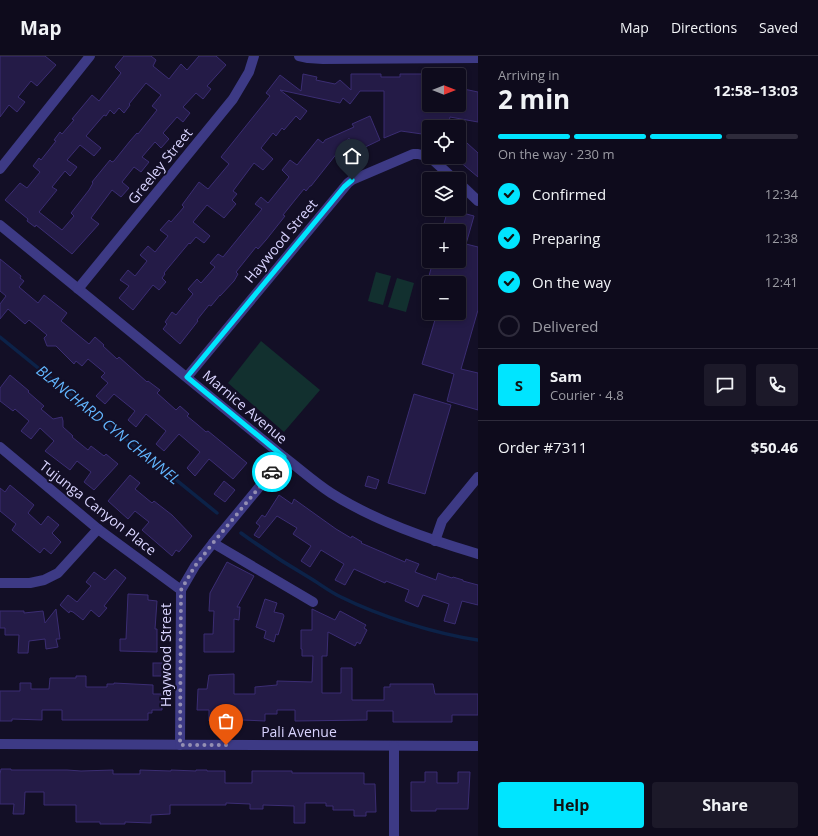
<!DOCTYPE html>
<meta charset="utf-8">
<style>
body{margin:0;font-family:"Open Sans",sans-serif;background:#1c1929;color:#f1f3f6;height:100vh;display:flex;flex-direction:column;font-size:15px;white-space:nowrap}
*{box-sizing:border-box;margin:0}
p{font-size:13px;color:#9b9ba3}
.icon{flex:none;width:22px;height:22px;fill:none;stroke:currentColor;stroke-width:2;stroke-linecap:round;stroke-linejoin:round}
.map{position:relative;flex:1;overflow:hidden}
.details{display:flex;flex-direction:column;background:#0e0b1c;width:340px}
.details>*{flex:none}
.needle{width:26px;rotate:90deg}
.controls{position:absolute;left:422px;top:12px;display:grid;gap:8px}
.controls a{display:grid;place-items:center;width:44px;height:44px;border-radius:4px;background:#0e0b1c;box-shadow:0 2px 6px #0003,0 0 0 1px #2e2b3b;font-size:20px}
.pin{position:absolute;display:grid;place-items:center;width:34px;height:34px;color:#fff;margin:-41px -17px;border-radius:50% 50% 50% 0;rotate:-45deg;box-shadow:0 0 4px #0007}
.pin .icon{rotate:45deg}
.courier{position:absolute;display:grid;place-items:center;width:40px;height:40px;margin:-20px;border:3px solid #00e5ff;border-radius:50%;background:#fff;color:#222;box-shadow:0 1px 5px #0007}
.overview em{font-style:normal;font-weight:700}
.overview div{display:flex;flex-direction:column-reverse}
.overview{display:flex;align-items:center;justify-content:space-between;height:68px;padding:0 20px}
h1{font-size:26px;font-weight:700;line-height:30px}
.bar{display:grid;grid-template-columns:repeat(4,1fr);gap:6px 4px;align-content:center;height:48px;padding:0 20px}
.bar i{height:5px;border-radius:3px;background:#2e2b3b}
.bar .current{background:#00e5ff}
.bar p{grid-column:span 4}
.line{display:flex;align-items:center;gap:10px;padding:0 20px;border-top:1px solid #2e2b3b}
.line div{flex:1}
.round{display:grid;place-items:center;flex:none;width:42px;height:42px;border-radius:4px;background:#1c1929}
ol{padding:0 20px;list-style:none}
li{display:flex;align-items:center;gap:12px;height:44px}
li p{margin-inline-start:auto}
li .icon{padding:4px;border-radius:50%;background:#00e5ff;color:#111;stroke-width:4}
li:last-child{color:#9b9ba3}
li i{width:22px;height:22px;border:2px solid #2e2b3b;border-radius:50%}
.cta{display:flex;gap:8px;margin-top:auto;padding:8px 20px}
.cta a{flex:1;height:46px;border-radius:4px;background:#00e5ff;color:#111;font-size:16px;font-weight:700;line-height:46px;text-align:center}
.cta a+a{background:#1c1929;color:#f1f3f6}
header{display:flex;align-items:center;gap:24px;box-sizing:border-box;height:56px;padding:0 20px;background:#0e0b1c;border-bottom:1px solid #2e2b3b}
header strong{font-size:19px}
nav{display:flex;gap:22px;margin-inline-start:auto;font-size:14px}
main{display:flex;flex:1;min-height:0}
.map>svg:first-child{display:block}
</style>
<header>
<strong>Map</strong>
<nav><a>Map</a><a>Directions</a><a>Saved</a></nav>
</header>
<main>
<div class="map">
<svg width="478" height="780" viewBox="0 0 478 780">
<rect width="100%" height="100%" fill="#130f26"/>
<g fill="#12302f">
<polygon points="376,216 391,220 383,249 368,245"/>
<polygon points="397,222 414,227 406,256 388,251"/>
<polygon points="261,285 320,334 284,376 228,327"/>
</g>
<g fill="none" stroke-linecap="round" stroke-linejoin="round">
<g stroke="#0c2248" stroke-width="3.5">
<polyline points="0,281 217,457"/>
<path d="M241 477C263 493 286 508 310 522 320 528 330 536 341 541 379 560 436 578 478 584"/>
</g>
</g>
<g fill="#241b47" stroke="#3b2d73" fill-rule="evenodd">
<polygon points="0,0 45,0 56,9 37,30 31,25 18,41 25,46 17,56 9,49 0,61"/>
<path d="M124 0H151L156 4 153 10 169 23 181 8 187 14 199 0H216L226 9 207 30 211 33 203 43 196 37 183 51 190 57 183 66 177 61 163 77 169 83 161 92 155 86 142 101 149 106 141 116 134 111 122 126 129 132 121 141 112 134 91 162 99 168 72 198 36 169 35 171 27 165 28 163 5 144 20 127 27 132 40 116 33 110 39 102 41 104 56 85 54 84 60 76 62 78 74 64 72 63 92 39 99 45 118 21 121 17 115 11ZM146 27 161 39 152 50 157 54 138 78 137 77 130 85 114 105 112 106 110 104 92 126 93 127 89 134 71 157 74 160 62 174 39 156 57 134 52 131 65 115 70 120 77 111 67 104 80 89 94 100 101 92 86 80 104 59 106 60 110 54 114 58 119 52 124 57 130 49 129 48Z"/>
<polygon points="303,18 317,21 316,24 335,28 340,24 351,34 351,18 381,18 381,21 400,21 400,18 429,18 429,49 459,49 459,32 478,36 478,66 450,61 448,71 437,69 437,71 429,71 429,79 401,75 384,82 384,35 360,35 350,48 343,42 340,47 280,34 307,55 300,64 296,60 284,74 282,72 276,80 273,77 261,92 273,103 263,114 254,107 233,135 237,138 232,144 236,148 224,162 207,149 193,166 210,180 204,187 196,181 190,188 189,187 164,217 165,218 162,222 166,226 159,234 153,229 133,254 119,242 129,230 120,224 128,214 135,220 147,205 140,199 148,190 155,196 168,180 160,174 169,164 171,166 184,151 182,149 199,126 208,133 229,108 221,101 270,40 266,37 280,19 301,35"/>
<polygon points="370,60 380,84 355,96 349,82 311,130 310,130 306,135 304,133 295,144 283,159 285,160 266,184 258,193 256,191 236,216 238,218 234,225 220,240 220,239 211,250 209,249 197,264 198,265 180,288 163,273 167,268 165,266 172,256 176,259 193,238 188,233 197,223 201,227 215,211 210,207 218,198 223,201 262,153 255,148 261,141 268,147 289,121 282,114 290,104 297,109 318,83 323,87 325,84 354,71 352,68"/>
<polygon points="459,86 464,90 467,87 478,97 478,121 459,105"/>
<polygon points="448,153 474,160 466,188 478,191 478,254 461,313 478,317 478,354 447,345 454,318 422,308 437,257 459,257 459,227 438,227 428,224 433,205 459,205 459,175 442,175"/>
<polygon points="0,203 21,220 20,222 24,225 19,231 38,247 44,239 67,257 61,265 89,288 95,281 104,289 103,290 117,303 119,301 147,326 148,325 160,334 157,337 176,354 180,350 189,358 187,360 198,369 206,376 208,375 247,407 233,423 209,403 195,420 187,412 200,396 179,378 164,395 156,388 166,375 146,358 136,371 128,364 135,355 114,338 105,348 96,340 108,327 101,321 105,317 88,303 82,310 76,305 74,308 56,290 47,290 44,282 47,279 29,264 25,268 8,253 0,263 0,248 6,240 0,235"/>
<polygon points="10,319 29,335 28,336 44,350 41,353 53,363 62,361 63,365 63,371 73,380 72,381 88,394 91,390 104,400 106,398 118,408 94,434 84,426 91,416 77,405 70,414 45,395 54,385 40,372 31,383 21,375 29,365 15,353 13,355 0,345 0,332"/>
<polygon points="414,338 451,349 425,438 388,427"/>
<polygon points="130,419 140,427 135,433 152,447 154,445 172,459 192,480 179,496 176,494 172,500 142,474 149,466 135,455 128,463 108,445"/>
<polygon points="368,420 379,424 376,433 365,430"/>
<polygon points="224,425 235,434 225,446 214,438"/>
<polygon points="10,429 34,449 28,457 41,469 48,460 59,469 52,477 61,486 51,498 44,492 40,497 12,474 16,468 0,455 0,432 5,436"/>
<polygon points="279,439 292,448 294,443 336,473 351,482 352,480 362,486 361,487 405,506 406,503 419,508 415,516 436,524 438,517 452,522 453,521 463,524 463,525 478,529 478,549 462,545 455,568 444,565 449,548 423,539 418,551 405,545 409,534 386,525 385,527 354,513 345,529 335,524 344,508 321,494 310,511 301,505 311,490 293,478 297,472 277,460 259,482 254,479 260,470 256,467 262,459 265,461"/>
<polygon points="227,506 254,520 237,551 240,551 239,564 234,563 234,596 204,596 204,578 213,578 214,555 209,555 210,537"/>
<polygon points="115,513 126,522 104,550 107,552 99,561 91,554 83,564 73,556 70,555 69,557 60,549 68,539 77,546 91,530 86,526 94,516 105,524"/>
<polygon points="128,538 148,539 148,544 157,545 155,573 157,573 157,596 120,595 120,583 126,583"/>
<polygon points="265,543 277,547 274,556 283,558 284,560 278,579 276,578 274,586 264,582 266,575 256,571"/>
<polygon points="56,553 60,583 56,583 58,591 46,593 45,583 29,585 28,597 18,597 19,579 5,579 5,572 0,572 0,555 24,555 24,557 43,555 45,567"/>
<polygon points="312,553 335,564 340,555 366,569 364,572 367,574 360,588 357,586 355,590 328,576 327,600 322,600 322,637 341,637 341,612 352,612 352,644 384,644 384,631 390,631 390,628 433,628 435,638 478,638 478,659 452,659 452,666 393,666 393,655 367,655 367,664 295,665 295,654 277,654 277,658 265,658 265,665 221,663 221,666 209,665 209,654 197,654 198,633 207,633 209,619 234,618 234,638 255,638 255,631 277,629 277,625 312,626 313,600 302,600 302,593 301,593 301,574 312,574"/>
<rect x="153" y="607" width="12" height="13"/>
<polygon points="76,620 86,620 86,631 107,631 107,628 114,628 114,627 153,629 153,638 162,638 162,654 152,654 152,657 148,657 148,664 62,664 62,654 42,654 42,664 12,663 12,665 0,665 0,635 20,635 20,627 31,627 31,633 49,633 50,622 76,622"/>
<polygon points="1,713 11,713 11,714 67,714 81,715 113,714 113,718 140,718 140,714 171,715 171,714 196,715 196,714 207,714 207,715 225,715 225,727 252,727 252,715 292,715 292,717 364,717 364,728 375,728 376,756 366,756 366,760 354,760 354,754 333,754 333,750 326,750 326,747 305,747 305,767 294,767 294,750 263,749 263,753 250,753 250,748 226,747 226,749 170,749 170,758 151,759 151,767 125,766 125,768 100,768 100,766 76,766 76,749 44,749 44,736 25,736 24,758 13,758 14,748 0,748 0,718"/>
<polygon points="425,716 437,716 437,727 458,727 458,716 470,716 468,753 436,753 436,755 411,755 411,726 425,726"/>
</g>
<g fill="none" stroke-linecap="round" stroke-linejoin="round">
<g stroke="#3d3a85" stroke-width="10">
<polyline points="299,0 308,2 323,3 478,2"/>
<polyline points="0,113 90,0"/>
<polyline points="459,127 478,145"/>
<path d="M0 169 284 401C300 413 314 426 331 437 375 465 428 483 478 498"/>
<polyline points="78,233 233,43 249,16 254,0"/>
<polyline points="187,321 348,127 352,124 413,98 418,98 426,100 433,104 454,123"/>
<polyline points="0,391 98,473 181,534"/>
<polyline points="435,485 442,465 478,421"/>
<polyline points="213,487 313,546"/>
<polyline points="0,527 30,527 44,524 58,517 98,473"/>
<polyline points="0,688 478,690"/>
<polyline points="180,689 181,534 195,510 213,487 284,401"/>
<polyline points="394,780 394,690"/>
</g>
</g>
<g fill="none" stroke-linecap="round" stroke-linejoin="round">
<polyline stroke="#948fb3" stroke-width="4" stroke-dasharray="0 7.2" points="226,689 180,689 181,534 195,510 213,487 272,416"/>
<polyline stroke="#00e5ff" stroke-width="5" points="272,416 284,401 187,321 344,131 352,124"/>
</g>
<g text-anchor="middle" stroke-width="4" stroke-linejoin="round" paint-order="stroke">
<g font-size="14" fill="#d9d4ff" stroke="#130f26">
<text transform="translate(160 110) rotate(-51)" y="5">Greeley Street</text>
<text transform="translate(281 185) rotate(-50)" y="5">Haywood Street</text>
<text transform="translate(245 351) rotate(40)" y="5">Marnice Avenue</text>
<text transform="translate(98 452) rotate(38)" y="5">Tujunga Canyon Place</text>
<text transform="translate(166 599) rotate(-90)" y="5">Haywood Street</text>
<text x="299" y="681">Pali Avenue</text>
</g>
<g font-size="15" font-style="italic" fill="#62b6ff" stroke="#130f26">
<text transform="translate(108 369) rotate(39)" y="5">BLANCHARD CYN CHANNEL</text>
</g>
</g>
</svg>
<div class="controls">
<a><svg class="needle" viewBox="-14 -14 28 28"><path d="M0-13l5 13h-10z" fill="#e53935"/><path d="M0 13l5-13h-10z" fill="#9b9ba3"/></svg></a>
<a><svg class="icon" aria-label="locate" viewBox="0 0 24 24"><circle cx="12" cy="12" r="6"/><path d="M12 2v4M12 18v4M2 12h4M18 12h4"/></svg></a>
<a><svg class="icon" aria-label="layers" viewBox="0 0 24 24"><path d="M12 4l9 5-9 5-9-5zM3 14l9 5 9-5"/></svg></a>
<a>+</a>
<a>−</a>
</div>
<div class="pin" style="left:226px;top:689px;background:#ea580c"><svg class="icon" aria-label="bag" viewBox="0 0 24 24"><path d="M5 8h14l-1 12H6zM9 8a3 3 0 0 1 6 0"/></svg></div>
<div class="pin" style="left:352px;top:124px;background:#1f2937"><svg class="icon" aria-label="home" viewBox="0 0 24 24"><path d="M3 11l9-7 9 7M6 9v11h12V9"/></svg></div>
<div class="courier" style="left:272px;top:416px"><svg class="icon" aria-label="car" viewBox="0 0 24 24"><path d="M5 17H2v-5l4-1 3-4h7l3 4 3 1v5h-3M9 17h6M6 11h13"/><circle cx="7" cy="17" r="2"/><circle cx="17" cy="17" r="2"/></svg></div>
</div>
<section class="details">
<div class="overview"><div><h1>2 min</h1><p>Arriving in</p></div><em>12:58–13:03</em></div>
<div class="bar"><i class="current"></i><i class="current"></i><i class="current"></i><i></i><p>On the way · 230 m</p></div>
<ol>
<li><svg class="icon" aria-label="check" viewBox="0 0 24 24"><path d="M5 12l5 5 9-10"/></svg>Confirmed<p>12:34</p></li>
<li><svg class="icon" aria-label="check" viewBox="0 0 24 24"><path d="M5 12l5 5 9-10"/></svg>Preparing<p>12:38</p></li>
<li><svg class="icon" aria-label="check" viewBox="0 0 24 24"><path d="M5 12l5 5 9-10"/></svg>On the way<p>12:41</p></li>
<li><i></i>Delivered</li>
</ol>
<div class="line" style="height:72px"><b class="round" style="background:#00e5ff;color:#111">S</b><div><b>Sam</b><p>Courier · 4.8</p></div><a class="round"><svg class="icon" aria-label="chat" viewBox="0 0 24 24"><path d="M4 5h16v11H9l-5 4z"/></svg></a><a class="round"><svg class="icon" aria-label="phone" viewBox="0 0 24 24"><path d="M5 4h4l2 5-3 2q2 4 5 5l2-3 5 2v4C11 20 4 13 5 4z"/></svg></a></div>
<div class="line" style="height:52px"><div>Order #7311</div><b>$50.46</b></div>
<div class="cta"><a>Help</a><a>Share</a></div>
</section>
</main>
